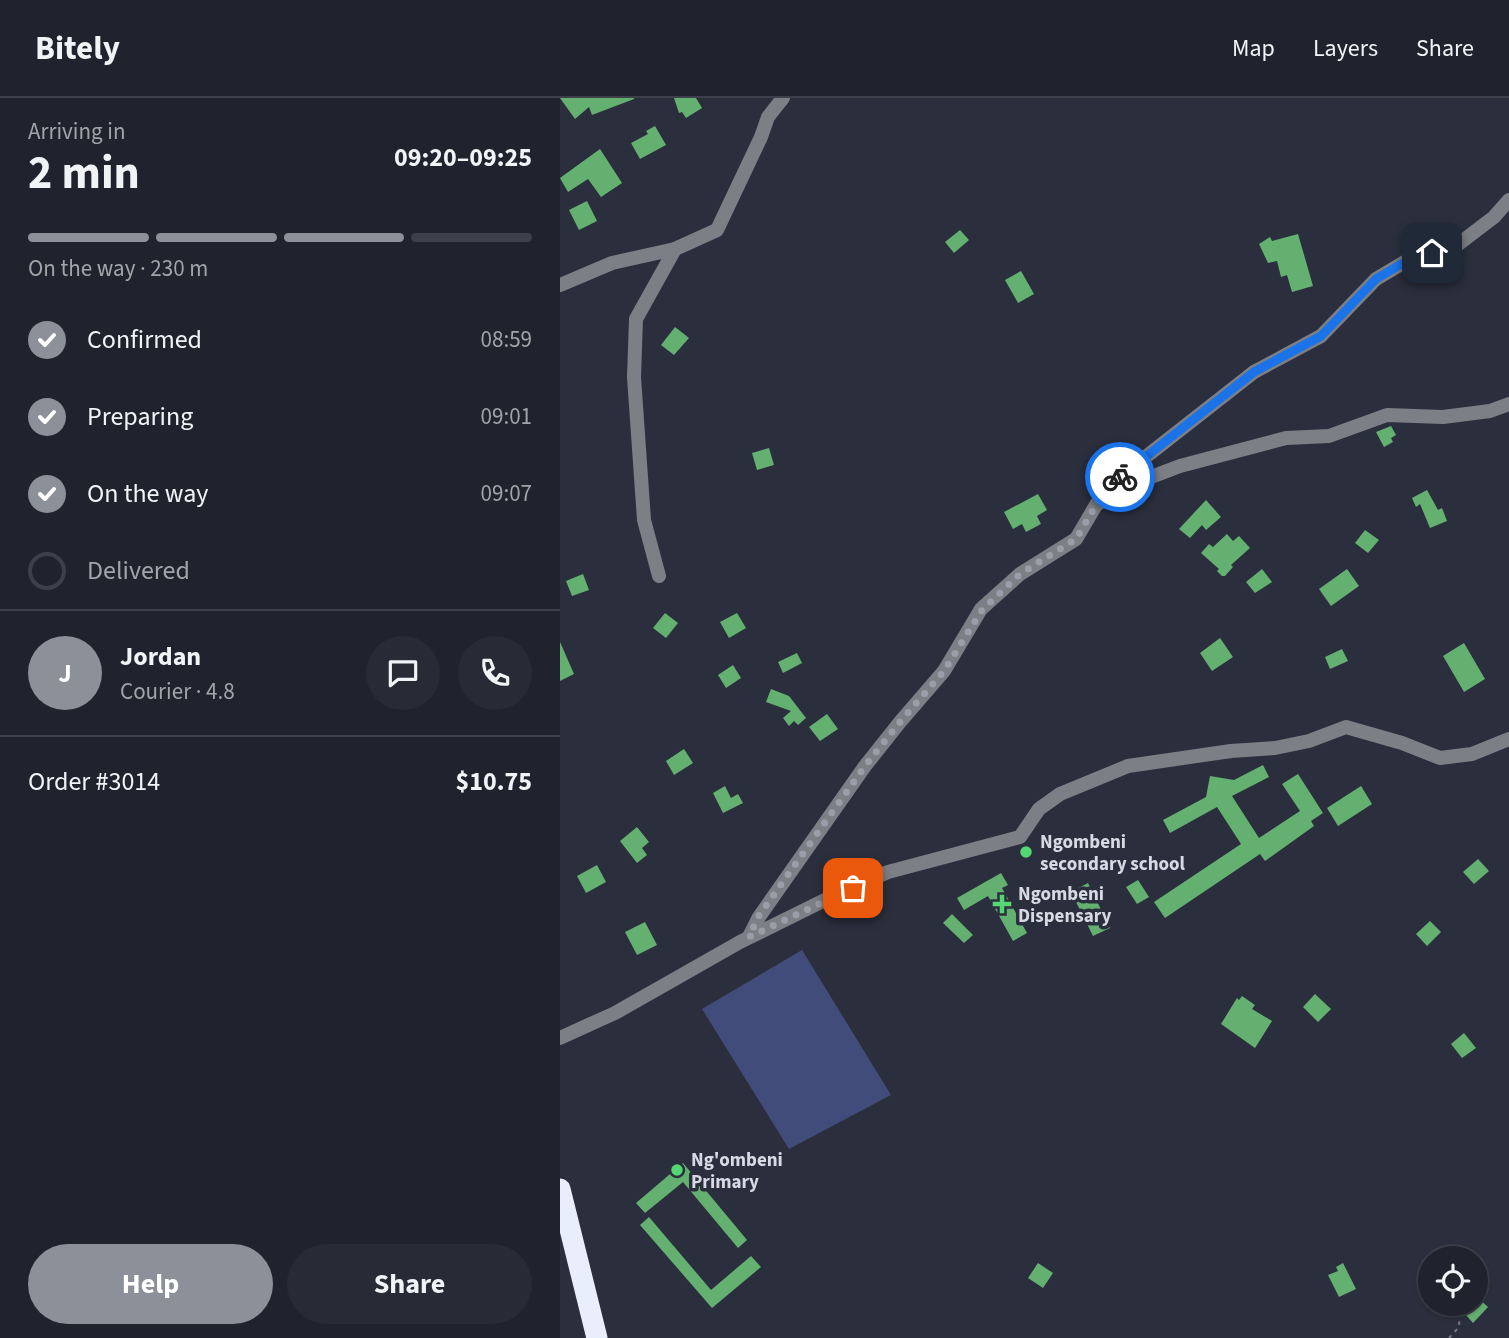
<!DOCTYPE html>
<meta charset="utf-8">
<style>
body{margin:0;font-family:"Source Sans 3",sans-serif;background:#282b36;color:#f1f3f6;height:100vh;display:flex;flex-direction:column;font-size:26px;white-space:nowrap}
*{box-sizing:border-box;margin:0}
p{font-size:23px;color:#a2a4aa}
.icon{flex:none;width:38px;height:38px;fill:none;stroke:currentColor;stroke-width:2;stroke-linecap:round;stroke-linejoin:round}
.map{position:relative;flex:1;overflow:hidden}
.panel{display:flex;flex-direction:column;background:#20232e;width:560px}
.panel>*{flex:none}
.controls{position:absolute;left:858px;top:1148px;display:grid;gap:14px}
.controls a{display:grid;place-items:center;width:70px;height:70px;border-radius:50%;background:#20232e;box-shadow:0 2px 5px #0004,0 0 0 2px #3d404a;font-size:35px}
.pin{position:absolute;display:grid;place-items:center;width:60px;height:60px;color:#fff;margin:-30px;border-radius:14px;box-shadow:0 4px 10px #0006}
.courier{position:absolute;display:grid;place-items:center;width:70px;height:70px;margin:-35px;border:5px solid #1a73e8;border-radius:50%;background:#fff;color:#222;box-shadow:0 2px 9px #0007}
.headline em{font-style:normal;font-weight:700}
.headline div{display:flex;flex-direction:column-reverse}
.headline{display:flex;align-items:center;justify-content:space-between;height:119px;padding:0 28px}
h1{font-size:46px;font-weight:700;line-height:52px}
.bar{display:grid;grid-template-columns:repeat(4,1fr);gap:10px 7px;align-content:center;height:84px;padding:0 28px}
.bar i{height:9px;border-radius:5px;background:#3d404a}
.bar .current{background:#8c9099}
.bar p{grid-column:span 4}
.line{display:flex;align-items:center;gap:18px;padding:0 28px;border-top:2px solid #3d404a}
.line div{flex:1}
.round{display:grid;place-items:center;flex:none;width:74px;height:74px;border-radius:37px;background:#282b36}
ol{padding:0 28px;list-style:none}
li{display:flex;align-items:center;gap:21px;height:77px}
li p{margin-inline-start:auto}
li .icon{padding:7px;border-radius:50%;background:#8c9099;color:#fff;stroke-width:4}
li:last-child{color:#a2a4aa}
li i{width:38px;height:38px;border:4px solid #3d404a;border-radius:50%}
.primary-button{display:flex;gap:14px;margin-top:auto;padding:14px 28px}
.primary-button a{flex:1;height:80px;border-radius:42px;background:#8c9099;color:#fff;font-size:28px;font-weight:700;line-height:80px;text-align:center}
.primary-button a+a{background:#282b36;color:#f1f3f6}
header{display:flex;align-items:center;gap:42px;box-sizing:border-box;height:98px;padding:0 35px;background:#20232e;border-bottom:2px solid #3d404a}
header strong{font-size:33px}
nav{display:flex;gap:38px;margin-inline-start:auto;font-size:24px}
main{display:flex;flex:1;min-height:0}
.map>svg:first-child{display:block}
</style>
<header>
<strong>Bitely</strong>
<nav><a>Map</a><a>Layers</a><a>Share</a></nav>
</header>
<main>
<section class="panel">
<div class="headline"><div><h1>2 min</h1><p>Arriving in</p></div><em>09:20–09:25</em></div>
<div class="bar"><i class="current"></i><i class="current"></i><i class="current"></i><i></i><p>On the way · 230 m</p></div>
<ol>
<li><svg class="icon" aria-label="check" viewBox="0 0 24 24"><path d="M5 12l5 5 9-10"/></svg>Confirmed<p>08:59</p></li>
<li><svg class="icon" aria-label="check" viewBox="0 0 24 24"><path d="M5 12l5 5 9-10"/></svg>Preparing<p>09:01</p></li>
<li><svg class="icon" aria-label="check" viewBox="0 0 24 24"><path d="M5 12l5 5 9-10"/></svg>On the way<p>09:07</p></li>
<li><i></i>Delivered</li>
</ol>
<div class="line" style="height:126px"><b class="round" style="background:#8c9099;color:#fff">J</b><div><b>Jordan</b><p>Courier · 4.8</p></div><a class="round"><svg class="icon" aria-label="chat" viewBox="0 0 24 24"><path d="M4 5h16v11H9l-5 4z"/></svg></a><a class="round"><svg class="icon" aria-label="phone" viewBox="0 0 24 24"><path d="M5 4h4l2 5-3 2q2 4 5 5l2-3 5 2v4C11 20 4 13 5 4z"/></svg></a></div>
<div class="line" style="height:91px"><div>Order #3014</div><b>$10.75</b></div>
<div class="primary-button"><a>Help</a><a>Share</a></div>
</section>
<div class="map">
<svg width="949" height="1240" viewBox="0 0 949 1240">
<rect width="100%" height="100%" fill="#2b2f3d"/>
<polygon fill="#414c7a" points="242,852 331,997 229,1051 142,911"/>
<g fill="#64b071">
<polygon points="0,0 74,0 74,1 32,17 29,9 15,21"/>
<polygon points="114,0 136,0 142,10 126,20 122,14 119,15"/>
<polygon points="95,28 106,47 80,61 71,45 88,36 86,33"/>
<polygon points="40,51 62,85 41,99 28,81 8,94 0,80"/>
<polygon points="27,103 37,123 19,132 9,112"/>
<polygon points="400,132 409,142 394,155 385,144"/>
<polygon points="738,136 753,188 732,194 727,177 721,179 717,163 708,165 699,146 710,139 712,143"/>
<polygon points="461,173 474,196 458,205 445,182"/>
<polygon points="115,229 129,240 114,257 101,247"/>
<polygon points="831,328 836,337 831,340 833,344 824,349 816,334"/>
<polygon points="209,350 214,367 197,372 192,355"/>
<polygon points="867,392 878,412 882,410 887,423 870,430 860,406 856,409 852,400"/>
<polygon points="478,396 487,412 477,418 481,426 466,434 462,426 453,431 444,414"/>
<polygon points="646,402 661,419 646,432 642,427 630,440 619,431"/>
<polygon points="805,432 819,442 808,455 795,445"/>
<polygon points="667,436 673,443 679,438 690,450 671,467 673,469 665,478 662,478 657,473 659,471 641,455 649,446 653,449"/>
<polygon points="702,471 712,484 695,495 686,484"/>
<polygon points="787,471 799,488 771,508 759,491"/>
<polygon points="23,476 29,492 12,498 6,483"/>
<polygon points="105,515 118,525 106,540 93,530"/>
<polygon points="177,515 186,530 169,540 160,524"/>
<polygon points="660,540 673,559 652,573 640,555"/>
<polygon points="0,544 14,576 0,583"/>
<polygon points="904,545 925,581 904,594 883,558"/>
<polygon points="782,551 788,563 770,571 765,559"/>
<polygon points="237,555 242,565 223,575 218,564"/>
<polygon points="173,567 181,580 166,590 158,577"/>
<polygon points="211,591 229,598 246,620 238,627 234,623 229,628 223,620 231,613 206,604"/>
<polygon points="267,616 278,631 260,643 249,629"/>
<polygon points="124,651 133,665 114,677 106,663"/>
<polygon points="703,667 709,679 672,698 699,740 740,713 722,686 738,676 763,715 751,723 754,728 705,763 700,756 605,820 594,804 681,746 657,709 610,735 603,722 646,699 650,678 674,682"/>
<polygon points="165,688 171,700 178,696 183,705 163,715 153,695"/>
<polygon points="801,688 812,706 778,728 767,710"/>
<polygon points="77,729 89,744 82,750 87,757 77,765 60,743"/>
<polygon points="918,761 929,773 914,786 903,774"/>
<polygon points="37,767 46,784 26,795 17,778"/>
<polygon points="441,775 448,787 442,790 467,835 453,843 428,798 404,812 397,800"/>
<polygon points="578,782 589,799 577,806 566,789"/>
<polygon points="528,785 550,830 533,838 511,794"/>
<polygon points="392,816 413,837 404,845 383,825"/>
<polygon points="870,823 881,834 867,848 856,836"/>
<polygon points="85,824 97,847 77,857 65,834"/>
<polygon points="755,896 771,911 758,924 743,909"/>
<polygon points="682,898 695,907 692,911 712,923 695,950 661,926 677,900 679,902"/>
<polygon points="904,935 916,950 902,960 891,946"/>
<polygon points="123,1065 187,1142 178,1150 123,1084 85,1115 76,1105"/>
<polygon points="89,1119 151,1192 191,1158 201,1169 152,1210 80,1127"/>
<polygon points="478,1165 493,1175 483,1190 468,1180"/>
<polygon points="783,1165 796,1191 779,1199 768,1177 778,1173 776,1169"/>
<polygon points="917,1199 928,1209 913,1225 906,1217 909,1214 906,1211 910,1206 915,1206"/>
</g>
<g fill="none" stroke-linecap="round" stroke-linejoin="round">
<polyline stroke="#767985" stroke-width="2" stroke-dasharray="3.5 5" stroke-linecap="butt" points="889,1240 899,1229 900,1206"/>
<g stroke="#7d7f86" stroke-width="14">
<polyline points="0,187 52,165 115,151 157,132 201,39 208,19 223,0"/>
<polyline points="536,407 570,387 620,368 726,340 769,338 827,317 883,319 930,313 949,306"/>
<polyline points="99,478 84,422 74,279 76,221 115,151"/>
<polyline points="189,839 199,819 305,668 340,624 384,573 421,511 460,476 516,441 546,390 694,274 761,238 816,181 848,162 896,148 934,119 949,102"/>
<polyline points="0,940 55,915 180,844 275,797 328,774 460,739 479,711 500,696 568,668 671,653 715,650 749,643 786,629 842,645 880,660 912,656 949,641"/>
</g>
<polyline stroke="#e9eefd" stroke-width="21" points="0,1091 37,1240"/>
</g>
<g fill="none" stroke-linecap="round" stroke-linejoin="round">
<polyline stroke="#9b9ea9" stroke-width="7" stroke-dasharray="0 12.6" points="293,790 189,839 198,819 305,668 340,624 384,573 422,512 460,476 516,441 546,390 560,379"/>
<polyline stroke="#1a73e8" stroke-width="9" points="560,379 694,274 761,238 816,181 848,162 872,155"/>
</g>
<g fill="#54d672" stroke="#2b2f3d" stroke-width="2.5">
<circle cx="466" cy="754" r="7"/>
<path d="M438.5 795.5h7v7h7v7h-7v7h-7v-7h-7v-7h7z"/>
<circle cx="117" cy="1072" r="7"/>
</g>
<g text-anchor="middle" stroke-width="7" stroke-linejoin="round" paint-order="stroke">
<g font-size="19" font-weight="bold" fill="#d7d9e3" stroke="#2b2f3d" text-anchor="start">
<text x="480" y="750">Ngombeni<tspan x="480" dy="22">secondary school</tspan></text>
<text x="458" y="802">Ngombeni<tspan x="458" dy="22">Dispensary</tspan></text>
<text x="131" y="1068">Ng'ombeni<tspan x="131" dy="22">Primary</tspan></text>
</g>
</g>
</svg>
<div class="controls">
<a><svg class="icon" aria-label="locate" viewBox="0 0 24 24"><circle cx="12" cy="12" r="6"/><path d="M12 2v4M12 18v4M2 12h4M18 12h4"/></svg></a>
</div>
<div class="pin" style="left:293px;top:790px;background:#ea580c"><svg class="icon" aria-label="bag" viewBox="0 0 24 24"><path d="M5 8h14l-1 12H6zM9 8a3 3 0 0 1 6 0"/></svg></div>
<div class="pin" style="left:872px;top:155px;background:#1f2937"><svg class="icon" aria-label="home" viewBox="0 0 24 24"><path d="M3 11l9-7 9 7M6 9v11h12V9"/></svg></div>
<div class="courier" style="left:560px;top:379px"><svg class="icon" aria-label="bike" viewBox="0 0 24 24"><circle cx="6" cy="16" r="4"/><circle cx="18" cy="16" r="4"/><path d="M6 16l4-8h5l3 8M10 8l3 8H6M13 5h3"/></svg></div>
</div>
</main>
